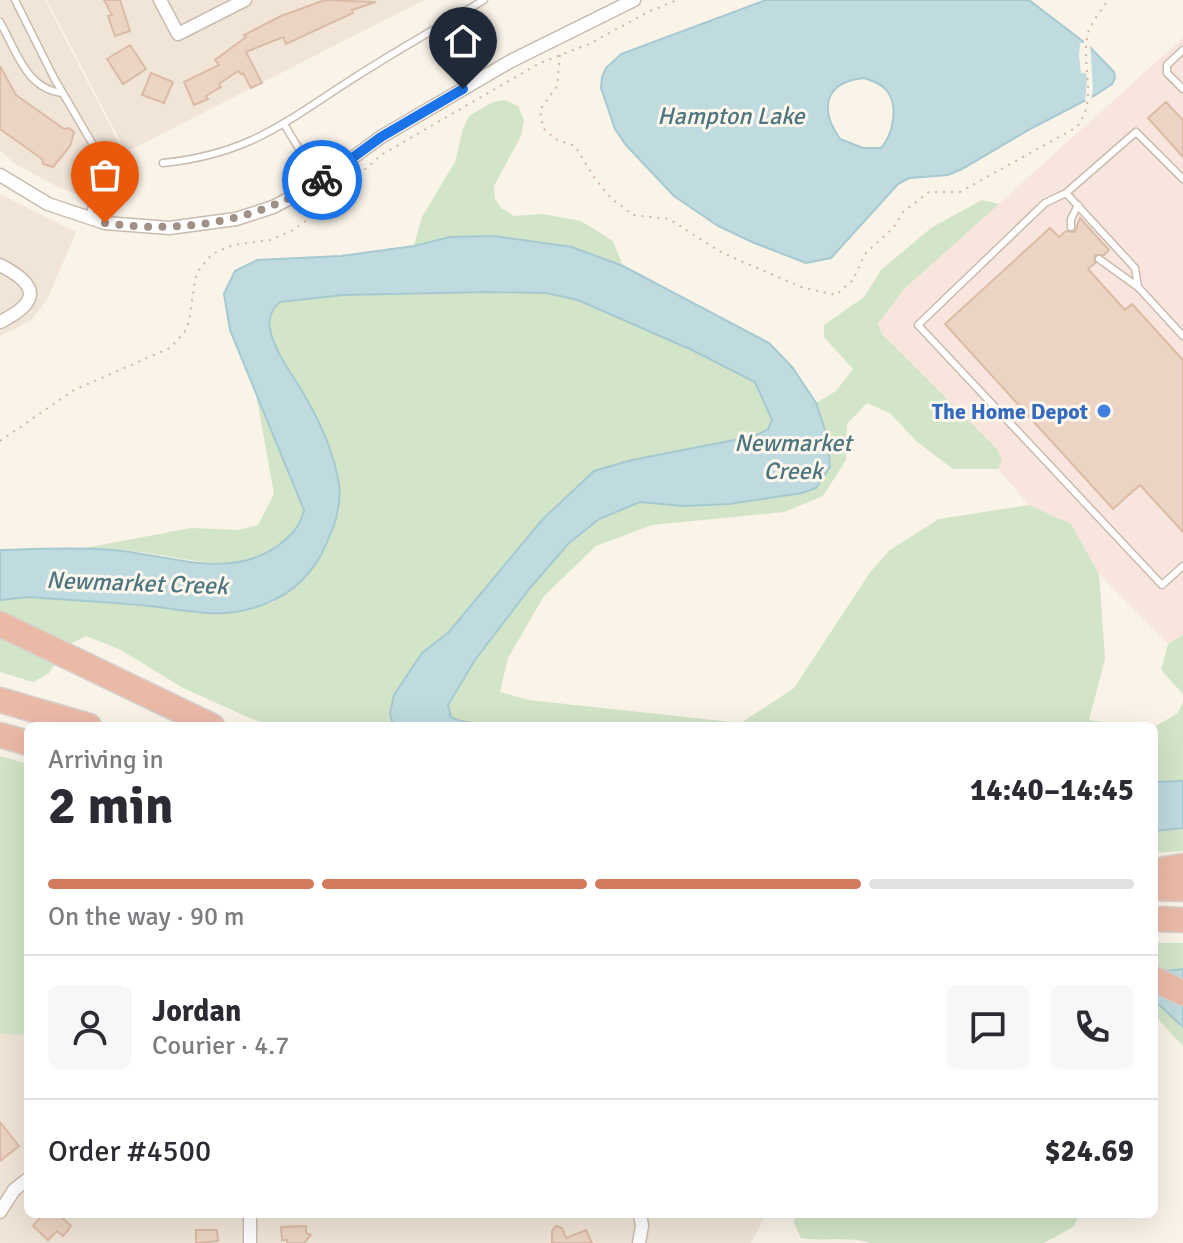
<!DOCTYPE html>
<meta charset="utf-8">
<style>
body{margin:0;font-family:Signika,sans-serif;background:#f7f7f7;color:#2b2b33;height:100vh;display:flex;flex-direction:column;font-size:30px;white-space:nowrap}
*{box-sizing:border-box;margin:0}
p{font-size:26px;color:#7c7c81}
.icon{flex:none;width:44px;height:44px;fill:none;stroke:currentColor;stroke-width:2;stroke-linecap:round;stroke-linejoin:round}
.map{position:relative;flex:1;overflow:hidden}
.details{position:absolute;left:24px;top:722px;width:1134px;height:496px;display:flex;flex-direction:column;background:#fff;border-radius:12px;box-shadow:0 8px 32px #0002}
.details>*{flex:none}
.pin{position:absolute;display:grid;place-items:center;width:68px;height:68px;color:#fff;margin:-82px -34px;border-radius:50% 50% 50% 0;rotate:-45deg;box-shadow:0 0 8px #0007}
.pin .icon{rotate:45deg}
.courier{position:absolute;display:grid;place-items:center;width:80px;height:80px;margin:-40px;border:6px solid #1a73e8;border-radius:50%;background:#fff;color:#222;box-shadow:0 2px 10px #0007}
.headline em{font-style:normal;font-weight:800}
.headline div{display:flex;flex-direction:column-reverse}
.headline{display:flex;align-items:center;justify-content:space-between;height:136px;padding:0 24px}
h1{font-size:52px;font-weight:800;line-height:60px}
.bar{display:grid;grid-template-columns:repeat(4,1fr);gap:12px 8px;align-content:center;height:96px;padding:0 24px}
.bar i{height:10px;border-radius:6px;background:#e1e1e2}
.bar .active{background:#d3795d}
.bar p{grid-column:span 4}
.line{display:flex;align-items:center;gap:20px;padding:0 24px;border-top:2px solid #e1e1e2}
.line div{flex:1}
.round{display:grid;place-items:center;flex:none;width:84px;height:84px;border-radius:12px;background:#f7f7f7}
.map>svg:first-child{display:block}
</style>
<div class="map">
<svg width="1183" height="1243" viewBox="0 0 1183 1243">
<rect width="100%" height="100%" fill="#f9f3e8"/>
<g fill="#f0e5d7">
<polygon points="0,0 45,0 125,155 115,206 62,189 15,164 0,150"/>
<polygon points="47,0 424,0 126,152"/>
<polygon points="0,194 76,232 47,300 30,321 0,336"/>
<polygon points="0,1024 28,1024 28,1214 766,1214 751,1243 0,1243"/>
</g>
<polygon fill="#f8e5dd" points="1183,38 1183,635 1168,644 1099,574 1071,524 1029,505 998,469 1002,460 882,334 878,324 904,289"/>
<g fill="#d3e5c8">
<polygon points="505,100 518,106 524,120 521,136 494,186 495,199 501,208 514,216 542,214 581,221 613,241 623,266 572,247 450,237 414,246 422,217 455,162 463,129 469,116 493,102"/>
<polygon points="982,200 999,204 904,289 878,324 882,334 997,449 1002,460 998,469 953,469 916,441 891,414 867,403 847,424 846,460 823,496 784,512 652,525 596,546 544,596 508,658 500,692 528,700 741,723 794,688 871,571 890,550 939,519 1029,505 1071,524 1099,574 1105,659 1089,720 1129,726 532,726 490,722 462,723 451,717 448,705 475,660 530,588 568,544 599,519 640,502 683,506 729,504 802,493 828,439 816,403 836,391 853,369 824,337 824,325 864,297 881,270 931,228"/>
<polygon points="487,292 546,293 578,300 692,350 755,382 772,420 772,425 755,436 632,460 594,471 581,481 449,632 422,653 394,695 390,713 393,726 273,726 252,719 183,688 121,650 86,636 70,644 48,674 33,682 0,672 0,600 28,597 233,612 272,603 307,577 327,542 340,510 307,400 277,349 269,325 274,307 280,302 343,295"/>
<path d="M256 394 304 510C300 526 292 535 279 544 238 577 188 558 141 552 123 550 104 549 85 548L191 528 239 530 258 525 274 494Z"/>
<polygon points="1183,635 1183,694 1161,670 1168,644"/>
<polygon points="1183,702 1183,781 1154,782 1154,727 1178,713"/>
<polygon points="0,756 28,764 28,1035 0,1034"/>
<polygon points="1183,828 1183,851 1154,853 1154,831"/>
<polygon points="1154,943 1183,943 1183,969 1154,976"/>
<polygon points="1154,1000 1183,1027 1183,1046 1154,1015"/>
<path d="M796 1214H1080L1073 1227 1044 1243H871C848 1236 825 1242 801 1238L794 1223Z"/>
</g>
<g fill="#bfdbe0" stroke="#a6c9d1" stroke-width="2" fill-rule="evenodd">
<path d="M766 0H1029L1089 46 1114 72 1115 78 1112 84 1094 96 1032 128 962 169 948 175 909 178 898 184 831 258 806 263 752 242 718 226 674 196 626 145 615 129 601 88 602 77 606 68 621 54ZM864 78C873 81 882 84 887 91 899 106 893 135 881 148H863L840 139C819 109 824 82 864 78Z"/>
<path d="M494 236 572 247 623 266 769 343 792 367 816 403 828 439 830 467 816 488 802 493 729 504 683 506 640 502 599 519 568 544 530 588 475 660 448 705 451 717C468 727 508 723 531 726H393L390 713 394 695 422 653 449 632 542 520 594 471 632 460 755 436 768 429 772 420 755 382 692 350 578 300 546 293 487 292 343 295 280 302C272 308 268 319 270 329 275 354 294 376 306 398 321 424 334 454 339 484 342 509 333 530 322 553 304 587 273 606 235 612 208 616 177 609 150 606 110 602 69 600 28 597L0 600V550C37 549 74 547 112 550 166 554 232 582 280 544 292 535 300 526 304 510L230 330 224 294 235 271 257 260 341 256 414 246 450 237Z"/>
<polygon points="1183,781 1183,828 1154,831 1154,782"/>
<polygon points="1183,969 1183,1027 1154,1000 1154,976 1165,971"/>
</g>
<polygon fill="#f9f3e8" points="1085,37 1090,41 1093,89 1091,102 1085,106 1087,79 1086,73 1081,73 1079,56 1080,43 1084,43"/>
<g fill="#ebd4c3" stroke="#dbbba5" stroke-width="2">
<polygon points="104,0 120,0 130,31 115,36 108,16 112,15"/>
<polygon points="325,0 376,2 352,10 353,13 286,44 283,37 246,52 262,83 251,88 243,73 241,74 238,71 219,84 221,87 206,96 208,99 194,105 184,82 219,65 215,60 246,37 244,35 281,16"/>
<polygon points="130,45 146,69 123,84 107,59"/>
<polygon points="0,66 16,95 64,129 69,128 74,132 70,146 53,167 43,164 42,159 0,129"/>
<polygon points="151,73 173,82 164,103 142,95"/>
<polygon points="1166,102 1183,120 1183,157 1148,118"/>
<polygon points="1080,218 1109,250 1104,255 1095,255 1095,263 1088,269 1125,310 1132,304 1183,360 1183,532 1140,485 1113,509 945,324 1050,228 1059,237 1066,231 1075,232"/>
<polygon points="0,1122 19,1146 0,1161"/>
<polygon points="43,1214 58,1214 71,1226 63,1236 57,1231 48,1240 33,1226"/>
<polygon points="306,1226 306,1233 311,1235 304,1243 287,1243 287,1240 282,1240 281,1227"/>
<polygon points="556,1226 562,1228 566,1238 586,1230 592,1243 552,1243 552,1231"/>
<polygon points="196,1230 217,1230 218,1241 196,1243"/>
</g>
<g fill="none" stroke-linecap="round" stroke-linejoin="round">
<g stroke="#cabbaf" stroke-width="9">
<g id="lane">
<polyline points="15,0 54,78 99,155 98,184 89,217"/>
<path d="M0 22C16 50 26 89 62 93"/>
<polyline points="1183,50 1167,65 1167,73 1183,89"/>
<polyline points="284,124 319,182"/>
<path d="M163 163C251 154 286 121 357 76 399 49 442 25 484 0"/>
<polyline points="1183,179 1136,132 1066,193 1135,268 1138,287 1183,336"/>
<polyline points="1066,193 1045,203 918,325 1162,585 1183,566"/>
<polyline points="1071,227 1071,219 1078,205"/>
<polyline points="1099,259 1138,287"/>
</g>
</g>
<g stroke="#cabbaf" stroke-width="15">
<g id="street">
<polyline points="160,0 178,34 245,0"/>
<polyline points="0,175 48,204 105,223 169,228 236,219 273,207 300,193 332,173 381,137 511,61 634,0"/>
<path d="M0 265C39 285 41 302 0 322"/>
<polyline points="0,1212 14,1190 28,1179"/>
<polyline points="250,1214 250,1243"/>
<polyline points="639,1243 642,1226 640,1214"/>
</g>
</g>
<g stroke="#d7d1ce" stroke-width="27">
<g id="highway">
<polyline points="0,624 212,726"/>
<polyline points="0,700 89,726"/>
<polyline points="0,735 28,743"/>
<polyline points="1154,871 1183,866"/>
<polyline points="1154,888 1183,889"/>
<polyline points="1154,919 1183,920"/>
<polyline points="1154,979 1183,993"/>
</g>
</g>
<g stroke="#d0b7a6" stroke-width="2" stroke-dasharray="2 6" stroke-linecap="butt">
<path d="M560 55 557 86 540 110 543 128 555 139 575 146 595 179 612 199 633 215 669 219 719 251 745 263 804 288 836 295 853 280 865 254 894 227 903 212 929 192H960L1077 127C1099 98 1080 65 1088 33 1092 21 1101 11 1108 0"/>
<polyline points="0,441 74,390 170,348 184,333 189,322 195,280 199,270 212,254 233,245 270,240 293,230 314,215 381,155 540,63 589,44 648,12 677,0"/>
</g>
<use href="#lane" stroke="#fff" stroke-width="6"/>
<use href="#street" stroke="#fff" stroke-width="12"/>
<use href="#highway" stroke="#ebbaa7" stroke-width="24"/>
</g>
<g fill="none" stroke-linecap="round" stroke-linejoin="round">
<path stroke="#a09085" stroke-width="8" stroke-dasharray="0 14.4" d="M105 223C183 234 256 222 322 180"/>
<polyline stroke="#1a73e8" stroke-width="10" points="322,180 381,137 463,89"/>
</g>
<circle fill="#3f7fe0" stroke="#fdf7ed" stroke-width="3" cx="1104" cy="411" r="8"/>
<g text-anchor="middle" stroke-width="6" stroke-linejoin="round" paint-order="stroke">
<g font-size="22" font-weight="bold" fill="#366cbe" stroke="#fdf7ed" text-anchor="end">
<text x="1088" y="419">The Home Depot</text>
</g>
<g font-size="24" font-style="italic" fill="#4c7680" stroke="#fdf7ed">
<text x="731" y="124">Hampton Lake</text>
<text x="793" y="451">Newmarket<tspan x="793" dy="28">Creek</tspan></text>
<text transform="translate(137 583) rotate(2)" y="8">Newmarket Creek</text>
</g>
</g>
</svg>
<div class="pin" style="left:105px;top:223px;background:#ea580c"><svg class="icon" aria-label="bag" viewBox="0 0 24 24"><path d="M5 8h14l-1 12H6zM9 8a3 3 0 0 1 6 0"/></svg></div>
<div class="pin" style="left:463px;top:89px;background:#1f2937"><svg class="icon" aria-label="home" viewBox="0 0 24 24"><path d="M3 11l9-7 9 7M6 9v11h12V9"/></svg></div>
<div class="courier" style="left:322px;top:180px"><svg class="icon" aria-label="bike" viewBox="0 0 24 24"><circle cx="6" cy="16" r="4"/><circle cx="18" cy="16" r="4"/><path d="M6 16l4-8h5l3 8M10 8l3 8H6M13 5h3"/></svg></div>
<section class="details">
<div class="headline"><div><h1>2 min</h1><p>Arriving in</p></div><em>14:40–14:45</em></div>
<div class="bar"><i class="active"></i><i class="active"></i><i class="active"></i><i></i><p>On the way · 90 m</p></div>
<div class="line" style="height:144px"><a class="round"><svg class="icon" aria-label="person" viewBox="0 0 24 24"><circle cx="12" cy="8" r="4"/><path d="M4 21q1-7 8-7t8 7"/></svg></a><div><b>Jordan</b><p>Courier · 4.7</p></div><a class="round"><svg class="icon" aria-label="chat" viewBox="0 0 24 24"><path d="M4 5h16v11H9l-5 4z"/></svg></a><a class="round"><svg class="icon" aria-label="phone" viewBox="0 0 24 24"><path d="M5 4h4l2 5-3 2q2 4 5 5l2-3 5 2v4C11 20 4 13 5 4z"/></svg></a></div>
<div class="line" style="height:104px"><div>Order #4500</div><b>$24.69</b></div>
</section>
</div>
